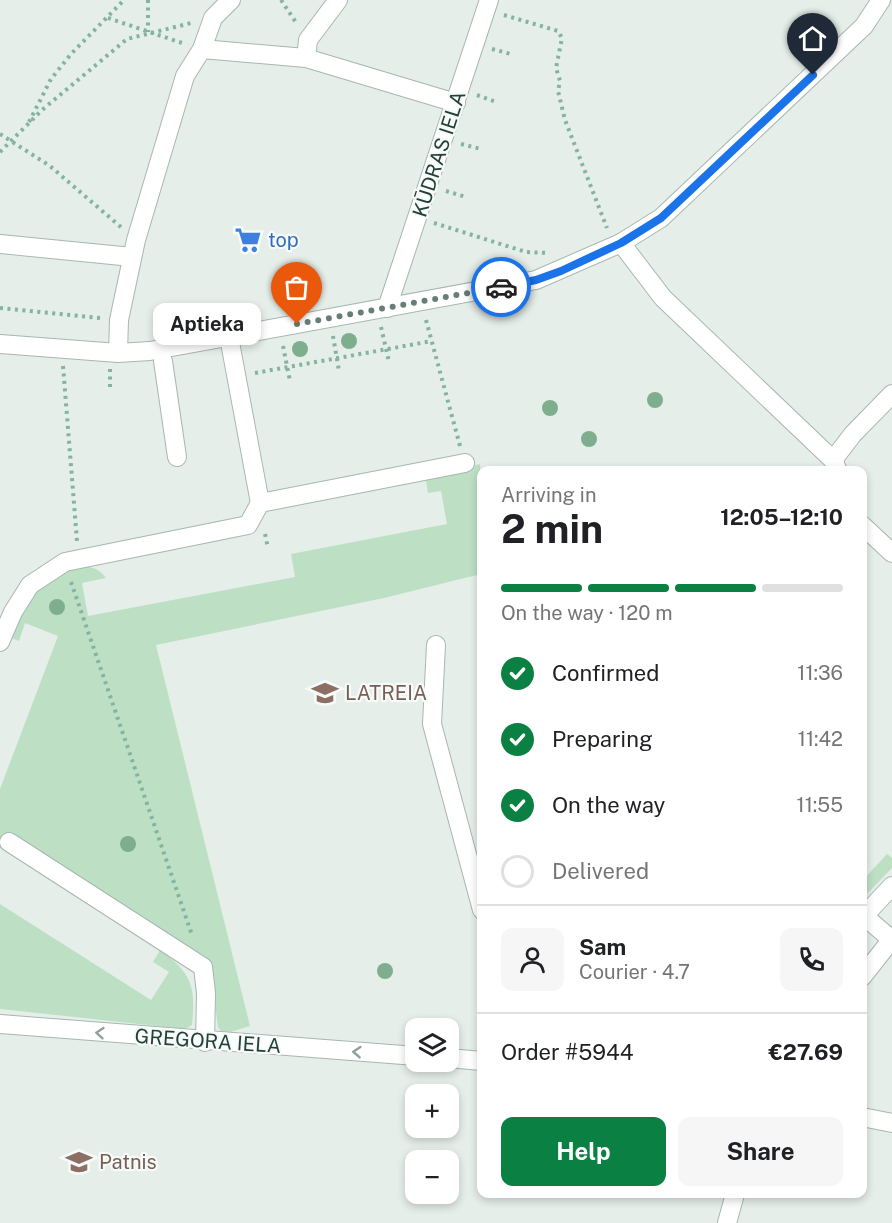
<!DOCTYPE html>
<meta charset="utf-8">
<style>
body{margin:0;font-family:"Public Sans",sans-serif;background:#f6f6f6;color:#202124;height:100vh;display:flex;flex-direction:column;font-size:22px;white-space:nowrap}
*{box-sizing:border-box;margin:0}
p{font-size:20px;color:#757577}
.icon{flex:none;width:33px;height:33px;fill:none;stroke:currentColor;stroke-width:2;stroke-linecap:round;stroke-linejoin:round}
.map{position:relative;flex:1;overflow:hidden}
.panel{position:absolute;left:477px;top:466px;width:390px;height:732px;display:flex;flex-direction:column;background:#fff;border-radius:12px;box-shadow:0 3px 9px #0003}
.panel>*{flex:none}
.tools{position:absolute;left:405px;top:1018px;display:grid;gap:12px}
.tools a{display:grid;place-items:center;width:54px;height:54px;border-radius:12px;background:#fff;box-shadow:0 3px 9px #0003;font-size:30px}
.pin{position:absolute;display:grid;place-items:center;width:51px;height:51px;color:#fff;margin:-62px -26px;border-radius:50% 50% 50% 0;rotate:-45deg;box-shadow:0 0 6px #0007}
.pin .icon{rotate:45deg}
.courier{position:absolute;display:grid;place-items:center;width:60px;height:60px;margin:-30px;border:4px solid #1a73e8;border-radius:50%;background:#fff;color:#222;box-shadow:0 2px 8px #0007}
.bubble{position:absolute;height:42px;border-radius:12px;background:#fff;box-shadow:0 3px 9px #0003;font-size:20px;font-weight:700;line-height:42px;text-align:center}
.head em{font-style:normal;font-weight:700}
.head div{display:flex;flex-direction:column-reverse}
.head{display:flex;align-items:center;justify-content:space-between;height:102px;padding:0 24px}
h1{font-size:39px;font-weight:700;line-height:45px}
.bar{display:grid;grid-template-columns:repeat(4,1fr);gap:9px 6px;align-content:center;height:72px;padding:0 24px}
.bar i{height:8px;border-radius:4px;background:#e0e0e0}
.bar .active{background:#0b8043}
.bar p{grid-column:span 4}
.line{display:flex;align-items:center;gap:15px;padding:0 24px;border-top:2px solid #e0e0e0}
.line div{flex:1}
.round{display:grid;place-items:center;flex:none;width:63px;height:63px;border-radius:12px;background:#f6f6f6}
ol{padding:0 24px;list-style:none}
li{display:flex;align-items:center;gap:18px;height:66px}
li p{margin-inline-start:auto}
li .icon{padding:6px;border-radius:50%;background:#0b8043;color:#fff;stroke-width:4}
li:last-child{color:#757577}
li i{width:33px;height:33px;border:3px solid #e0e0e0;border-radius:50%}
.cta{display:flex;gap:12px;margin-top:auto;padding:12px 24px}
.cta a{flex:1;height:69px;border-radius:12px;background:#0b8043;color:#fff;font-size:24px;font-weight:700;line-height:69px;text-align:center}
.cta a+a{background:#f6f6f6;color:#202124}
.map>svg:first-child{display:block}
</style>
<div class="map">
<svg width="892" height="1223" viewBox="0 0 892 1223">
<rect width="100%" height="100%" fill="#e5eee9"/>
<g fill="#bde0c5">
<path d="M480 464 481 574 384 598 156 645 250 1026 223 1034 218 1027 210 968 10 834 0 849V789L58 636 25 623 19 641 8 637C12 628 16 619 20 611 34 588 84 546 106 578L82 583 88 616 295 577 291 554 447 524 441 491 428 493 426 480 431 474Z"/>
<polygon points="887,854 892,858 892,868 863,898 863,880"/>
<path d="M0 904 151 1000 169 972 153 962 160 950C192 973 196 987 192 1025L185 1029 0 1009Z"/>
</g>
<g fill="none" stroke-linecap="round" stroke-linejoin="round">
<g stroke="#a7b7b0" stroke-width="20">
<g id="minor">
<polyline points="202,49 213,18 231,0"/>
<polyline points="306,58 308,40 338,0"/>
<polyline points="621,243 663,298 833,460 838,471"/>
<polyline points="0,244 132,257"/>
<polyline points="387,308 489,0"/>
<polyline points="0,344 118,353 150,351 536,280 621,243 661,218 864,26 881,0"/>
<polyline points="118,353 119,320 136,240 185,76 202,49 306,58 456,103"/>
<polyline points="163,361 177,457"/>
<polyline points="833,460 853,434 892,394"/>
<polyline points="260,503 465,463"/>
<polyline points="862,525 892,553"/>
<polyline points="0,642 13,612 30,585 65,562 248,525 260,503 229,337"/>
<polyline points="436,645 432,724 482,910"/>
<polyline points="9,842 203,967 206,993 205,1042"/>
<polyline points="864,916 892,940"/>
<polyline points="862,918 892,886"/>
<polyline points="862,977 892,939"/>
<polyline points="0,1024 416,1056"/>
<polyline points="448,1058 482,1061"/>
<polyline points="862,1117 892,1123"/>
<polyline points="727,1223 735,1194"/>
</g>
</g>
<g stroke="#84b3a2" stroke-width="4" stroke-dasharray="3 4.5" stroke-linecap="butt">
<polyline points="148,0 148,32"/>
<polyline points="281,0 297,24"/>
<polyline points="504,15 558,31 562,38 556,68 560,81 558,91 565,120 607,228"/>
<polyline points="108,18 185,44"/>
<polyline points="492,49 511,54"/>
<polyline points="477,95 496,102"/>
<polyline points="29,122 51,79 71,54 124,0"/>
<polyline points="0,134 50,166 122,228"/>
<polyline points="461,144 481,149"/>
<polyline points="0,152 42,110 127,39 191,23"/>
<polyline points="446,191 466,197"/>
<polyline points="434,223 526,252 548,253"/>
<polyline points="0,308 100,318"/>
<polyline points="426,320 460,446"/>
<polyline points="381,327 389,362"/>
<polyline points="333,336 339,371"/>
<polyline points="283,346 290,381"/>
<polyline points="63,366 77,541"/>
<polyline points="255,373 432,341"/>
<polyline points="110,387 110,369"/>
<polyline points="265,534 268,548"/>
<polyline points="71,582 192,935"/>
</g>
<use href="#minor" stroke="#fff" stroke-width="18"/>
</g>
<g fill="#7fae8f">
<circle cx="349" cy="341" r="8"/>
<circle cx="300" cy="349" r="8"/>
<circle cx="655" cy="400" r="8"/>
<circle cx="550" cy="408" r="8"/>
<circle cx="589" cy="439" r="8"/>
<circle cx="57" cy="607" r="8"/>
<circle cx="128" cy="844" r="8"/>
<circle cx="385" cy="971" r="8"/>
</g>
<defs><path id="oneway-chevron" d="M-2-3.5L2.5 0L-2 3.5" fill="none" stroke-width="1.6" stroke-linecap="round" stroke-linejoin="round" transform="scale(1.5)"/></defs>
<g stroke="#91a09b">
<use href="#oneway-chevron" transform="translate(100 1033) rotate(-175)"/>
<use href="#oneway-chevron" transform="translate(357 1052) rotate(-176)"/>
</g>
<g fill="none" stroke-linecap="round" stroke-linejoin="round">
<polyline stroke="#677e75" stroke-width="6" stroke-dasharray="0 10.8" points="297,324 501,287"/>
<polyline stroke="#1a73e8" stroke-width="8" points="501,287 536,280 561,271 621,243 661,218 813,75"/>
</g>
<defs>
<g id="supermarket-bare" transform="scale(2.07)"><path d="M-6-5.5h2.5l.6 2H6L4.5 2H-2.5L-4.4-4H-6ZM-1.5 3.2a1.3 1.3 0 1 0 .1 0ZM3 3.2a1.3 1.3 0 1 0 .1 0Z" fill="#3f7fe0" stroke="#f6faf8" stroke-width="2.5" paint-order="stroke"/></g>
<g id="school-bare" transform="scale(2.07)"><path d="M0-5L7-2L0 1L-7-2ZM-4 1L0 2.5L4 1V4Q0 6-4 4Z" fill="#8d6e63" stroke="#f6faf8" stroke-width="2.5" paint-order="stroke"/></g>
</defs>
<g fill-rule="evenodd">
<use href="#supermarket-bare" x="248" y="240"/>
<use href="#school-bare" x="325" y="693"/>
<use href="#school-bare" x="79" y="1162"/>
</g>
<g text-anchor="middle" stroke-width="4.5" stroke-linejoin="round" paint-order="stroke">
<g font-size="20" fill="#234137" stroke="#f6faf8">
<text transform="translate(439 154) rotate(-72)" y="7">KŪDRAS IELA</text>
<text transform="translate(208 1041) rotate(4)" y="7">GREGORA IELA</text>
</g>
<g font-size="20" fill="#366cbe" stroke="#f6faf8" text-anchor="start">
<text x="268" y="247">top</text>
</g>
<g font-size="20" fill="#785e54" stroke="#f6faf8" text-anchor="start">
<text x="345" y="700">LATREIA</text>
<text x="99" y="1169">Patnis</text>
</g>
</g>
</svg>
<div class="tools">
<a><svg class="icon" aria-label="layers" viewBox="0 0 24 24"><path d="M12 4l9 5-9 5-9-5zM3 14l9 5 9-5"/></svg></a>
<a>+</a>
<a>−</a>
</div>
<div class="pin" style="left:297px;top:324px;background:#ea580c"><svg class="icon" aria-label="bag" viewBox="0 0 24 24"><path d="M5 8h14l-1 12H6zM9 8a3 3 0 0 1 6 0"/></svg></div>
<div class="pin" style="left:813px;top:75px;background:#1f2937"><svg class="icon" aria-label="home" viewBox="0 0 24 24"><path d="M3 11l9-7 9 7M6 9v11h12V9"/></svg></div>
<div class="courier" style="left:501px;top:287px"><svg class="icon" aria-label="car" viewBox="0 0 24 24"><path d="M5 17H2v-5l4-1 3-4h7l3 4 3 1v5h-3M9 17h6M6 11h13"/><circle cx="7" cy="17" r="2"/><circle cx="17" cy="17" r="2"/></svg></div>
<div class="bubble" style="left:153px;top:303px;width:108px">Aptieka</div>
<section class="panel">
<div class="head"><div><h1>2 min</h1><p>Arriving in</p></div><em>12:05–12:10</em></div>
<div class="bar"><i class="active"></i><i class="active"></i><i class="active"></i><i></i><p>On the way · 120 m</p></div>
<ol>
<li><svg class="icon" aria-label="check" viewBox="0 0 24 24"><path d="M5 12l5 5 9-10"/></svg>Confirmed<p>11:36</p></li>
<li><svg class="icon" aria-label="check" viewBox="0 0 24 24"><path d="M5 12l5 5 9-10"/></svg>Preparing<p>11:42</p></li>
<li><svg class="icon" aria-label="check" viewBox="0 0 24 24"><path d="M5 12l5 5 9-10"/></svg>On the way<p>11:55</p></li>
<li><i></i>Delivered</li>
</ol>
<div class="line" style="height:108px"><a class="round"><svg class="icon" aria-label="person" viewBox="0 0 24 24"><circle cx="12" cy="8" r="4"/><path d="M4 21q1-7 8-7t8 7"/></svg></a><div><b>Sam</b><p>Courier · 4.7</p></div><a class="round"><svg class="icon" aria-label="phone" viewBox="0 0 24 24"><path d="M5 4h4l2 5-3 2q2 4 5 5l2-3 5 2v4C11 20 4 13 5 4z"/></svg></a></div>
<div class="line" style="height:78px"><div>Order #5944</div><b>€27.69</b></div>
<div class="cta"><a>Help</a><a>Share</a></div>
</section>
</div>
